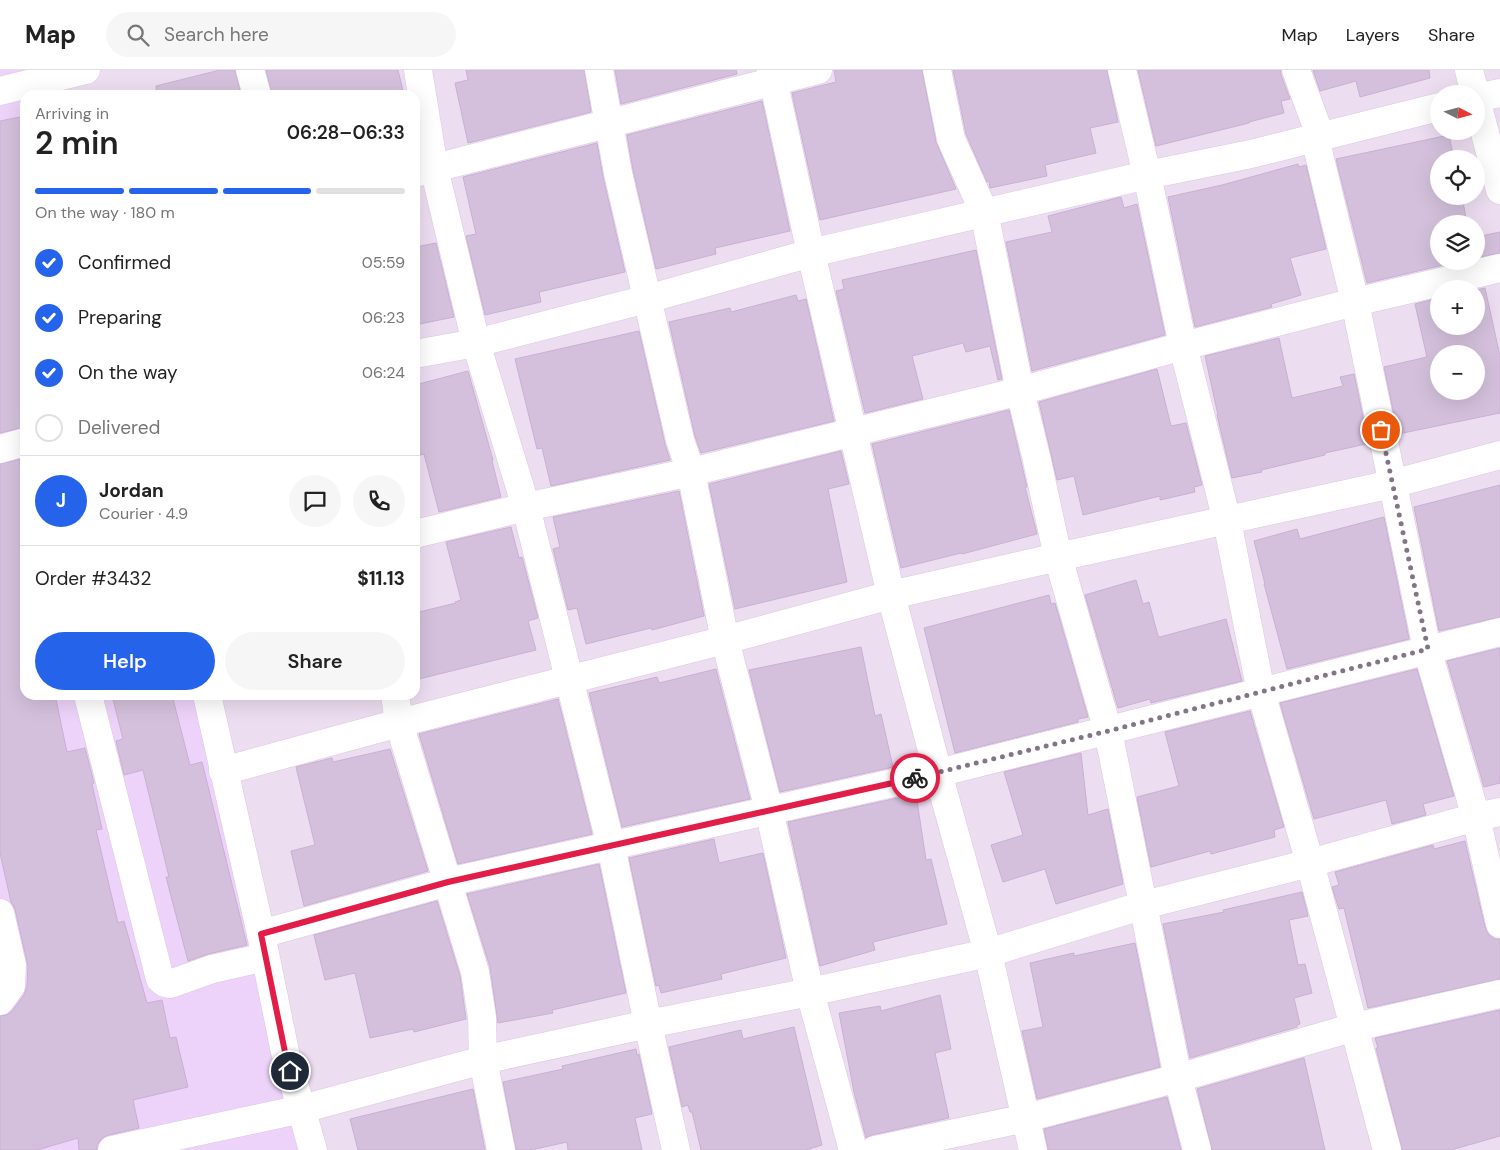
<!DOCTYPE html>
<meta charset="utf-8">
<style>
body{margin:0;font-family:"DM Sans",sans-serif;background:#f6f6f6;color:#222;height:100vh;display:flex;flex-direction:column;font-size:19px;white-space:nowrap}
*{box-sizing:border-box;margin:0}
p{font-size:16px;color:#767676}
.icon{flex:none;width:28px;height:28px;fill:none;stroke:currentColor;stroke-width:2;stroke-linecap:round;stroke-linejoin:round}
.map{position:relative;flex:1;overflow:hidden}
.panel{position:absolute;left:20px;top:20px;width:400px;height:610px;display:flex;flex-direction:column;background:#fff;border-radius:15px;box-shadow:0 5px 20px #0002}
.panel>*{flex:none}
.needle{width:32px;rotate:96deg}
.tools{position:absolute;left:1430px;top:15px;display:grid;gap:10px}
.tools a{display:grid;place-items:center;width:55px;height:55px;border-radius:50%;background:#fff;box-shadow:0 5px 20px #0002;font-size:25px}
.pin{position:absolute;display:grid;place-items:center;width:42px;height:42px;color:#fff;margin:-21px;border:2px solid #fff;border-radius:50%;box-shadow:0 1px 5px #0007}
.courier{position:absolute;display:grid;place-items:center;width:50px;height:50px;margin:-25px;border:4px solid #e11d48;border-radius:50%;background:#fff;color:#222;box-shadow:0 1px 6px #0007}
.head em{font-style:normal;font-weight:600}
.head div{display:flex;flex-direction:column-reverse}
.head{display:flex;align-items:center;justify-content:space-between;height:85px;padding:0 15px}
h1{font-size:32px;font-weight:600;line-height:38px}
.bar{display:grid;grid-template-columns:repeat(4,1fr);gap:8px 5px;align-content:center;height:60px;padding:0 15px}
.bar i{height:6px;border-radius:4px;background:#e0e0e0}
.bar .current{background:#2563eb}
.bar p{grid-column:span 4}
.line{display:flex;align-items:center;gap:12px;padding:0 15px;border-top:1px solid #e0e0e0}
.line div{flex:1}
.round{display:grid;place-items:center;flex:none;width:52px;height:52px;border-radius:26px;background:#f6f6f6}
ol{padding:0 15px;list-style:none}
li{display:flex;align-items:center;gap:15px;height:55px}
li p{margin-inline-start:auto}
li .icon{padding:5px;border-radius:50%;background:#2563eb;color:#fff;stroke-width:4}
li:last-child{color:#767676}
li i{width:28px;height:28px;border:2px solid #e0e0e0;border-radius:50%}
.action{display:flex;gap:10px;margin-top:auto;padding:10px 15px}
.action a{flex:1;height:58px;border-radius:30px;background:#2563eb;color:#fff;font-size:20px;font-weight:600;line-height:58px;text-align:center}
.action a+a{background:#f6f6f6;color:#222}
header{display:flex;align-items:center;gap:30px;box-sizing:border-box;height:70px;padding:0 25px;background:#fff;border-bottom:1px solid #e0e0e0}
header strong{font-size:24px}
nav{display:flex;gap:28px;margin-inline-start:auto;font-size:18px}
.search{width:350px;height:45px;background:#f6f6f6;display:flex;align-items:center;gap:12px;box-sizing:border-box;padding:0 18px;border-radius:28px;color:#767676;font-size:19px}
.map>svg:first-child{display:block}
</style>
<header>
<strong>Map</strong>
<div class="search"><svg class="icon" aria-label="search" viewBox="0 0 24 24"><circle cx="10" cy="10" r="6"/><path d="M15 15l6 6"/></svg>Search here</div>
<nav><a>Map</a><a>Layers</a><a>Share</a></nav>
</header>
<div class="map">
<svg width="1500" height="1080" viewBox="0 0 1500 1080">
<rect width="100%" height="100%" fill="#f3e9f6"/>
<path fill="#edddf1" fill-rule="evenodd" d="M47 0H1500V1080H305L195 625H415V25H53ZM1439 24H1476V61H1439ZM1439 89H1476V126H1439ZM1439 154H1476V191H1439ZM1439 219H1476V256H1439ZM1439 284H1476V321H1439Z"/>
<polygon fill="#edd3f9" points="0,0 47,0 53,25 25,25 25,625 195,625 305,1080 0,1080"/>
<g fill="#d4c0dc" stroke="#caafd4" fill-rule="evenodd">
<polygon points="220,0 235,0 241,25 157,25 156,16"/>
<polygon points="266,0 398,0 404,25 272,25"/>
<polygon points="466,0 584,0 591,42 468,73 455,13 468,10"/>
<polygon points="615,0 736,0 737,4 621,34"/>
<polygon points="834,0 922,0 936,72 956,119 820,150 792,23 836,12"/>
<polygon points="953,0 1107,0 1118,52 1090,58 1096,83 1045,95 1047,106 990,118 989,111 987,112 966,64"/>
<polygon points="1138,0 1281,0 1281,5 1290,29 1281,31 1284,43 1249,52 1249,53 1156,76"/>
<polygon points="1313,0 1429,0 1430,8 1360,27 1356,11 1320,21"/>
<polygon points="762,31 790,161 715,178 716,184 656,199 633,100 627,65"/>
<polygon points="25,46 25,357 0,363 0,51"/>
<polygon points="1449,65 1454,89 1439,89 1439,126 1462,126 1467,154 1439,154 1439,191 1460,191 1367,213 1336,89"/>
<polygon points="597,73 603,107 625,202 539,222 541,232 485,245 466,166 476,164 463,107"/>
<polygon points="1298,94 1299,97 1306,95 1326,179 1290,188 1301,225 1271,234 1272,237 1195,257 1168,127 1222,115"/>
<polygon points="1121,127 1124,138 1137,134 1165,265 1032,301 1006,172 1052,162 1048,146"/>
<polygon points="1500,162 1500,183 1476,188 1476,167"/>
<polygon points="436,173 454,247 415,255 415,177"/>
<polygon points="976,180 1002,309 998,310 990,276 966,282 963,273 912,286 923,329 865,343 836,221 844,219 842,210"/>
<path d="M1485 218 1500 286V343L1398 364 1384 297 1427 287 1415 234 1439 228V256H1476V220ZM1439 284H1476V321H1439Z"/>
<polygon points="796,225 798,231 806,229 834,351 701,383 695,366 669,252 730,238 731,242"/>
<polygon points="639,261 665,374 670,390 551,416 542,378 537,379 515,289"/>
<polygon points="1279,268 1292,328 1343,316 1340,307 1354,304 1368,371 1365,372 1366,374 1325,383 1325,385 1261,400 1262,402 1232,408 1217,345 1218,345 1205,286"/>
<polygon points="1157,299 1171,356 1186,353 1202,415 1194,417 1195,422 1160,430 1160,426 1083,445 1074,406 1057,410 1039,332"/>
<polygon points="468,301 493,390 492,391 501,427 439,442 424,384 415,386 415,315"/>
<polygon points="1009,340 1027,417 1025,417 1037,464 962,484 961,483 901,498 872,374"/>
<polygon points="841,381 849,414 828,419 847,512 735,539 709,414"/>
<polygon points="25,388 25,625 55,625 67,682 85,678 94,713 92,714 102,759 96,760 118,853 124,851 147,933 162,930 170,968 176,967 188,1017 133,1030 139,1058 109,1065 102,1068 97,1075 97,1080 79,1080 78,1068 37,1080 0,1080 0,946 7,945 12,941 24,925 27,917 28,896 15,839 11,832 0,783 0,394"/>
<polygon points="1500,415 1500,547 1439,561 1414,437"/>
<polygon points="679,421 704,546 652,560 651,558 586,574 577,538 568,540 553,479 560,477 553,447"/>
<polygon points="1384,447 1409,569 1287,599 1264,514 1265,514 1254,471 1297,459 1300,469"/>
<polygon points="511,457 519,488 522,487 538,548 528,551 536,580 415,610 415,543 456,533 455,532 461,530 446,472"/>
<polygon points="1136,510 1143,534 1149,532 1158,566 1160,567 1226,549 1242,611 1151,633 1150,629 1118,638 1085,525"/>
<polygon points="1049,525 1051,534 1055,533 1088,647 1078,649 1078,652 955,683 924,558"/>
<polygon points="861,577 875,646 881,644 893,697 780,722 749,600"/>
<polygon points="1500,578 1500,713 1484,717 1447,591"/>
<polygon points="716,599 750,729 622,757 589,623 657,607 659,613"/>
<polygon points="1417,599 1454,726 1423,734 1426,745 1392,754 1386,730 1314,749 1280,633"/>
<polygon points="112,625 172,625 190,695 202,692 247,875 208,884 188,891 166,807 169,807 143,700 124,705 116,671 123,669"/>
<polygon points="558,629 592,764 458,794 419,664"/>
<polygon points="1250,641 1284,757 1274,760 1275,767 1211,784 1210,781 1151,797 1137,727 1179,716 1165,662"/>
<polygon points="390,679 428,801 304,836 291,781 315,775 296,697 332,688 333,692"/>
<polygon points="1081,683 1088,745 1108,739 1123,814 1056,834 1045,799 1003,812 991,775 1023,765 1004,702"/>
<polygon points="916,724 926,790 931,789 947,854 873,872 875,880 820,896 788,752"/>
<polygon points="714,769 719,793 763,783 786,888 721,904 722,909 661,923 659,915 656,916 629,788"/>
<polygon points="1465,771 1485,857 1489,865 1495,869 1500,869 1500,909 1368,938 1344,838 1339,839 1332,817 1339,815 1335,802 1433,775 1434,779"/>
<polygon points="599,794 626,923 552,940 553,943 498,953 490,897 467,824"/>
<polygon points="1302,822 1308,846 1289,850 1298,895 1305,894 1312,923 1294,928 1300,954 1297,955 1297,957 1190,988 1163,854 1224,842 1223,840"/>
<polygon points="437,831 460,906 466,949 414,962 413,959 370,968 355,903 325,910 314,865"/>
<polygon points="1135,873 1160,997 1037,1029 1022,961 1043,957 1030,893 1074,883 1074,886"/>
<polygon points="940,925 951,979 935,983 949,1048 872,1065 866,1068 854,1022 839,943 880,936 881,941"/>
<polygon points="1500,940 1500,1066 1451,1080 1402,1080 1376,978 1378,978 1375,968"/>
<polygon points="794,957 822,1075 806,1080 701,1080 692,1042 690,1042 688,1035 682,1037 669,977 741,960 743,969"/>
<polygon points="636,979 637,985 639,984 652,1044 635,1048 642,1080 568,1080 567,1072 531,1080 516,1080 503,1012 563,999 562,996"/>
<polygon points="1304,988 1325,1080 1212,1080 1197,1019"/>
<polygon points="473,1019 485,1080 358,1080 350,1049"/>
<polygon points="1167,1027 1181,1080 1048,1080 1044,1059"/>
</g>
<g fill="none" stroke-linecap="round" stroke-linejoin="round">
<g stroke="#dbc7e1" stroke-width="29">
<g id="street">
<polyline points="250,0 257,25"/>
<polyline points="418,0 434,98 476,273 526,437 611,776 648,954 676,1080"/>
<polyline points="599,0 618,103 680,370 691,402 725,570 769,740 810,922 853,1080"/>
<polyline points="771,0 811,183 891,525 938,703 988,883 1033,1080"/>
<polyline points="937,0 951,69 984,142 1020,321 1036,386 1058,487 1108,661 1178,1008 1197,1080"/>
<polyline points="1122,0 1147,105 1183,276 1227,451 1261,622 1310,793 1387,1080"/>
<polyline points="1296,0 1317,57 1315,68 1355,232 1427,579 1476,747 1500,854"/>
<polyline points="1469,0 1475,24"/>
<polyline points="0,21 86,0"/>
<polyline points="1476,28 1500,23"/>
<polyline points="1476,29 1500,120"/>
<polyline points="415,103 818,0"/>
<polyline points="415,284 476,273 647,229 811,183 1147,105 1251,84 1439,37"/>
<polyline points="0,379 25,372"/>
<polyline points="415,464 526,437 691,402 1020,321 1183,276 1355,232 1500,198"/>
<polyline points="88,625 160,909 165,913 170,914 212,899 265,887"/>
<polyline points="207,625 261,864 285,982 313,1080"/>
<polyline points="395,625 399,653 475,902 482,947 483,990 501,1080"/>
<polyline points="223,701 399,653 725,570 891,525 1058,487 1392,414 1500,385"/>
<polyline points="0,843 12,895 11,916 0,931"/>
<polyline points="261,864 448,812 938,703 1500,562"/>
<polyline points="112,1080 302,1039 483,990 648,954 810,922 988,883 1144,835 1310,793 1476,747 1500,742"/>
<polyline points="875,1080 1026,1048 1178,1008 1355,957 1500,924"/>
</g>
</g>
<use href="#street" stroke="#fff" stroke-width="28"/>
</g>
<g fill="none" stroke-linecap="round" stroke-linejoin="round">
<polyline stroke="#827587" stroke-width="5" stroke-dasharray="0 9" points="915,708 1108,661 1428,579 1381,360"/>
<polyline stroke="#e11d48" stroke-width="6" points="290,1001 285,982 261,864 448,812 915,708"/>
</g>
</svg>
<div class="tools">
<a><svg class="needle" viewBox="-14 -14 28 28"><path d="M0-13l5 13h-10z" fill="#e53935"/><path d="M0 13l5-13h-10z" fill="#767676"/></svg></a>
<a><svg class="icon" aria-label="locate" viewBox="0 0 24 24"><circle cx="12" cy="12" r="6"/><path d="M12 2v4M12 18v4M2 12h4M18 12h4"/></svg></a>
<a><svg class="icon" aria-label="layers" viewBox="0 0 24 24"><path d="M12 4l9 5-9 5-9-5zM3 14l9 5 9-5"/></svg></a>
<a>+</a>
<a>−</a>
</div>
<div class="pin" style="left:1381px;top:360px;background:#ea580c"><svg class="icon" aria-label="bag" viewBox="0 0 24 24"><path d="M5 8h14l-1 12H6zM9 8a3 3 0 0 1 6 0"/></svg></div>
<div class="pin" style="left:290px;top:1001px;background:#1f2937"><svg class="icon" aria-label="home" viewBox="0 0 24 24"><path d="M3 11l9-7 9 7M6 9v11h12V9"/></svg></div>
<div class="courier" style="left:915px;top:708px"><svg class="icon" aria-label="bike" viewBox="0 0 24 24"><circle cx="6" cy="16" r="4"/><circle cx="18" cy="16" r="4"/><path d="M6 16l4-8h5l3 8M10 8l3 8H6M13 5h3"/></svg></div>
<section class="panel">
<div class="head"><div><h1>2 min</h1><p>Arriving in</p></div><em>06:28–06:33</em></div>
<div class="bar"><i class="current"></i><i class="current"></i><i class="current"></i><i></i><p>On the way · 180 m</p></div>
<ol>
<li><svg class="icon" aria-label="check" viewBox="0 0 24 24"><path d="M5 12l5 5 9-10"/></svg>Confirmed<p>05:59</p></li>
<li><svg class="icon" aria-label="check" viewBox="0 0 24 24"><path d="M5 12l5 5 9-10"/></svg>Preparing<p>06:23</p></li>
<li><svg class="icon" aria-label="check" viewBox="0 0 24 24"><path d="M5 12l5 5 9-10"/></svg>On the way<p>06:24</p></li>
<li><i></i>Delivered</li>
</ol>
<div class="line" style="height:90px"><b class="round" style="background:#2563eb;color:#fff">J</b><div><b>Jordan</b><p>Courier · 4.9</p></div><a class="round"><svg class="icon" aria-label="chat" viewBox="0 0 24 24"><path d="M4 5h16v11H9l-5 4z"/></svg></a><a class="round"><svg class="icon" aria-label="phone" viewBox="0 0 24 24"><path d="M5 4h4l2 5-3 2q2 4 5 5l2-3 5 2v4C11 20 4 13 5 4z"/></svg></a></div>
<div class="line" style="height:65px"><div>Order #3432</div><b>$11.13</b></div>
<div class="action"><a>Help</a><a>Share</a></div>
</section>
</div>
